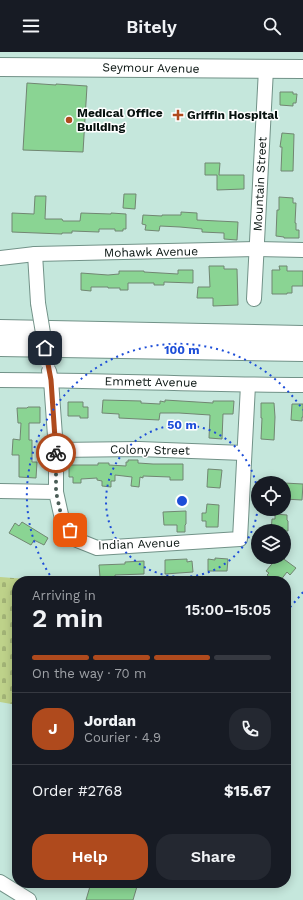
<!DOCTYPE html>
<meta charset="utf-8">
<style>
body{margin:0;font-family:"Work Sans",sans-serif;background:#242831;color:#f1f3f6;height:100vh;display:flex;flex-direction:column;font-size:15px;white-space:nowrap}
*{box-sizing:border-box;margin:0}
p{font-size:13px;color:#9ea1a6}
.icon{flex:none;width:22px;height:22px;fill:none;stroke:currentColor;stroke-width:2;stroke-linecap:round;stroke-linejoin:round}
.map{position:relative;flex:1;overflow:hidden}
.panel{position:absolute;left:12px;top:524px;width:279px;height:312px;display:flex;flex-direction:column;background:#171b24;border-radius:16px;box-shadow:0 2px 10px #0003}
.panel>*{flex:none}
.controls{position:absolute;left:251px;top:424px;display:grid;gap:8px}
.controls a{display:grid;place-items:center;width:40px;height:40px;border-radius:50%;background:#171b24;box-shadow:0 2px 10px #0003;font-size:20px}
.pin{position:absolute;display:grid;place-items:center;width:34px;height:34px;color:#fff;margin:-17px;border-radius:8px;box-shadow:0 2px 6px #0006}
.courier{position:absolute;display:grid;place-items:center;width:40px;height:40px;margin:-20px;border:3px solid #af4a1d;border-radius:50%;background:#fff;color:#222;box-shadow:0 1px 5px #0007}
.overview em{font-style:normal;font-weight:600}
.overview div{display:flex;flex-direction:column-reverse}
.overview{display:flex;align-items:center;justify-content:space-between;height:68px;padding:0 20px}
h1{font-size:26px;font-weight:600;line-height:30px}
.bar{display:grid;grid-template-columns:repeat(4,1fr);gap:6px 4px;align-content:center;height:48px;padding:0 20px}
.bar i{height:5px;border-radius:3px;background:#363941}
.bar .active{background:#af4a1d}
.bar p{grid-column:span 4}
.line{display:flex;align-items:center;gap:10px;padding:0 20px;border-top:1px solid #363941}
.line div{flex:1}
.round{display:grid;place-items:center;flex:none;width:42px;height:42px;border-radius:16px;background:#242831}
.cta{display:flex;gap:8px;margin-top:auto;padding:8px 20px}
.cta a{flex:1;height:46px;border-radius:16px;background:#af4a1d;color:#fff;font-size:16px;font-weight:600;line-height:46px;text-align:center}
.cta a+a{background:#242831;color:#f1f3f6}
header{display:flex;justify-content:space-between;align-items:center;height:52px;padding:0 20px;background:#171b24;font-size:18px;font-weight:600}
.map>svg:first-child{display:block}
</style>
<header><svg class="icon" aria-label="menu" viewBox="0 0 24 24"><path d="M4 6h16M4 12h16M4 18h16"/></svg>Bitely<svg class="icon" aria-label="search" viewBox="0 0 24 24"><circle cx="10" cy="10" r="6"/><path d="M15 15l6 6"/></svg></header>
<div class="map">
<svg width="303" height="848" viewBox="0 0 303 848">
<defs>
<pattern id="cemetery-stones" width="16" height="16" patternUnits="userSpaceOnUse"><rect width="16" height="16" fill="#bed28a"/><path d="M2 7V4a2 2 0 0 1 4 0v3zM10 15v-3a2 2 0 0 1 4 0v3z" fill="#a2b376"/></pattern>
</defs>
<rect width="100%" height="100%" fill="#c5e7dc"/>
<polygon fill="url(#cemetery-stones)" points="0,525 53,529 17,529 17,653 0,650"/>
<g fill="#8ad493" stroke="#718672">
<polygon points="27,31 56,33 56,32 87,34 83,100 23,98"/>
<polygon points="280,40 293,40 293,42 297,42 296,51 293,51 293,54 280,53"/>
<polygon points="282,81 294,82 293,119 281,119 282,95 280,95"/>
<polygon points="205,111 220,111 219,123 244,123 244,137 217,138 217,123 205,123"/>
<polygon points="124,142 136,142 135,157 123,156"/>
<polygon points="35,144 46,144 45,167 62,167 63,169 80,169 81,161 111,162 111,161 126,162 126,177 123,177 123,179 115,179 115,177 99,177 99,180 72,179 72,181 62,181 62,182 12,180 12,161 34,162"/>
<polygon points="279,145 293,146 293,151 296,151 295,171 296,171 296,178 299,178 299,186 284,186 284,185 276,184 277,158 279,158"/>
<polygon points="181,160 197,161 197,168 238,170 237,188 224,187 224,181 202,180 202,177 180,175 160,174 159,179 145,178 146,173 142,172 143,163 162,164 162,163 181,163"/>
<polygon points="209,214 224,214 224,217 237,217 238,253 213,254 213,246 197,246 198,235 210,235"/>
<polygon points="279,214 287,214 287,219 303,219 303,234 292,234 292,241 287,241 287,242 272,242 272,218 280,218"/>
<polygon points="178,218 193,218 193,231 164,230 164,233 154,233 154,231 128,231 128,238 120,238 120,236 108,236 108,235 91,235 91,239 81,238 81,221 108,223 119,222 119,219 144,219 144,220 178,222"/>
<polygon points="103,348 141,349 141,351 160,352 160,349 165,350 165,348 213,351 213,349 234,349 233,362 223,362 222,387 209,386 210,363 179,361 160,361 159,368 119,366 119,362 102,361"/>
<polygon points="68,350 83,350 83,355 88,355 88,366 80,366 80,364 68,364"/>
<polygon points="261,351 274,351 275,365 274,388 261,387 262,366 261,366"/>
<polygon points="292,352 303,352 303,365 302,365 302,369 291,368"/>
<polygon points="28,355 40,355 40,371 29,371 29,388 32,388 32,410 37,410 36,426 19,425 19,403 12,403 13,387 20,388 21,371 18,371 17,356 27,356"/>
<polygon points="128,408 138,408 138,411 153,412 183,412 183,428 170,428 170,425 143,424 143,426 140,425 139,435 131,434 132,425 115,423 115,429 111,429 111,435 102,434 102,429 97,428 97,426 81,427 81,431 73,431 73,425 69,425 69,413 98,413 98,411 109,411 109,413 126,414 126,410 128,410"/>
<polygon points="208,417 222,418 220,436 207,435"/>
<polygon points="284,431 303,432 302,448 284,447"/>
<polygon points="207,452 219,453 218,475 206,475 206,469 202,469 202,461 206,461"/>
<polygon points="186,459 186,472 185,473 185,480 177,480 177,473 164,473 163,460"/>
<polygon points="275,462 287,463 287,468 288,469 288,479 271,479 272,467 275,467"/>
<polygon points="22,470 48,486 44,493 34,488 31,493 9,481 15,471 19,474"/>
<polygon points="281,505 296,516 290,523 287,520 280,529 274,529 267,523 269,521 266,519 276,507 278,509"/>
<polygon points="215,506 228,507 227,519 208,519 208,507 215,508"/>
<polygon points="187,507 187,510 192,509 193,520 165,522 165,508"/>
<polygon points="144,509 144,522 115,523 115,525 100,525 99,513 125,512 125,510"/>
<polygon points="91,831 138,831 133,848 86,848"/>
</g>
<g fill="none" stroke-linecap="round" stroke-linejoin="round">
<g stroke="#729288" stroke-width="16">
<g id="minor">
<polyline points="35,202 38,251"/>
<polyline points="0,206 35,202 257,197 303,198"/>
<polyline points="254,247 266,17"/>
<polyline points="49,319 51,328 56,398 56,440"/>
<path d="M0 328C101 328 202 333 303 333"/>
<polyline points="56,398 139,397 244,401"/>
<polyline points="0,439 56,440 62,467 77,488 97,496 240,487 248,333"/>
<polyline points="0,830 29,848"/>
</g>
</g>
<g stroke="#729288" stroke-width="20">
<polyline id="major" points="0,15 303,17"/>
</g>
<g stroke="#729288" stroke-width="22">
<g id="highway">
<polyline points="0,278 303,284"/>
<polyline points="0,294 303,299"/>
</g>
</g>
<use href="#minor" stroke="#fff" stroke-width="14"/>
<use href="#major" stroke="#fff" stroke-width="18"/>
<use href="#highway" stroke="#fff" stroke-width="20"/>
<g stroke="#729288" stroke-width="16" stroke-linecap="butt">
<polyline id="minor-bridge" points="38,251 48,311"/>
</g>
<use href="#minor-bridge" stroke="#fff" stroke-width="14"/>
</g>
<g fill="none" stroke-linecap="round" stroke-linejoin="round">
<polyline stroke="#495c56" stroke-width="4" stroke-dasharray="0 7.2" points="56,401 56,440 62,467 70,478"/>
<polyline stroke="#af4a1d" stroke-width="5" points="45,296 51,328 56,401"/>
</g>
<g fill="none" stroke="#1d4ed8" stroke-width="2" stroke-dasharray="2 4">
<path d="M258 450A76 76 0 1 1 258 448"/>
<path d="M303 540A151 151 0 0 1 287 558M53 528A151 151 0 0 1 303 358"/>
</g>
<g fill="#af4a1d" stroke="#fff" stroke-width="1.5">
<path d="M176 57h4v4h4v4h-4v4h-4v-4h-4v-4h4z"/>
<circle cx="69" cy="68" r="4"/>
</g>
<g text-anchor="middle" stroke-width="3" stroke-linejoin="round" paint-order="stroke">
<g font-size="12" fill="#06110e" stroke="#fff">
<text transform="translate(151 16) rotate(1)" y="4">Seymour Avenue</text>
<text transform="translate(260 132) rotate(-87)" y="4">Mountain Street</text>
<text transform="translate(151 200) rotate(-1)" y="4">Mohawk Avenue</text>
<text transform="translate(151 330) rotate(1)" y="4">Emmett Avenue</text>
<text transform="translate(150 398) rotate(1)" y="4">Colony Street</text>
<text transform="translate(139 492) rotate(-2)" y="4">Indian Avenue</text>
</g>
<g font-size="12" font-weight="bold" fill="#06110e" stroke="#fff" text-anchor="start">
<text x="77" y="65">Medical Office<tspan x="77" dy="14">Building</tspan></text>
<text x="187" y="67">Griffin Hospital</text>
</g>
</g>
<circle cx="182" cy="449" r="6" fill="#1d4ed8" stroke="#fff" stroke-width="2"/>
<g font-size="12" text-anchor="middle" font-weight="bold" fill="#1d4ed8" stroke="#fff" stroke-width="3" stroke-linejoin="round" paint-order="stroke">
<text x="182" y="302">100 m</text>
<text x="182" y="377">50 m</text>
</g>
</svg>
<div class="controls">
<a><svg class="icon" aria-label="locate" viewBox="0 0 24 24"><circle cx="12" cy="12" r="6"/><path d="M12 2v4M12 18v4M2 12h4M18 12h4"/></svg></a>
<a><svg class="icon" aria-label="layers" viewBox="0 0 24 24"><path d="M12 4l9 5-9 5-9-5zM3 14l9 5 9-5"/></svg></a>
</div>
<div class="pin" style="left:70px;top:478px;background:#ea580c"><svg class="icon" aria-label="bag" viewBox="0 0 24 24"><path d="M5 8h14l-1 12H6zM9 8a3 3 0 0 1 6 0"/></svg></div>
<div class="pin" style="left:45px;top:296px;background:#1f2937"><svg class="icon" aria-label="home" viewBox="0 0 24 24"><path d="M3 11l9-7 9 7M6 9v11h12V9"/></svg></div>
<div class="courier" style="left:56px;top:401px"><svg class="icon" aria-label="bike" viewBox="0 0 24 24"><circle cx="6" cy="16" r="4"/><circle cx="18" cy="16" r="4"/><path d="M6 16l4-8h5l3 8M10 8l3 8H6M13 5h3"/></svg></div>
<section class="panel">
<div class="overview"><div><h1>2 min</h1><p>Arriving in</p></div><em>15:00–15:05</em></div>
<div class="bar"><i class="active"></i><i class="active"></i><i class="active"></i><i></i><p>On the way · 70 m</p></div>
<div class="line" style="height:72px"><b class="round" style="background:#af4a1d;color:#fff">J</b><div><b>Jordan</b><p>Courier · 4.9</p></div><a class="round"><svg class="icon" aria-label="phone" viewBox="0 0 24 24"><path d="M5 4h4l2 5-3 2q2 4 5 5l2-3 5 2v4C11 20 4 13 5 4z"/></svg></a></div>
<div class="line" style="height:52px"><div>Order #2768</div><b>$15.67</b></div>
<div class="cta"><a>Help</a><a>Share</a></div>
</section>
</div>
